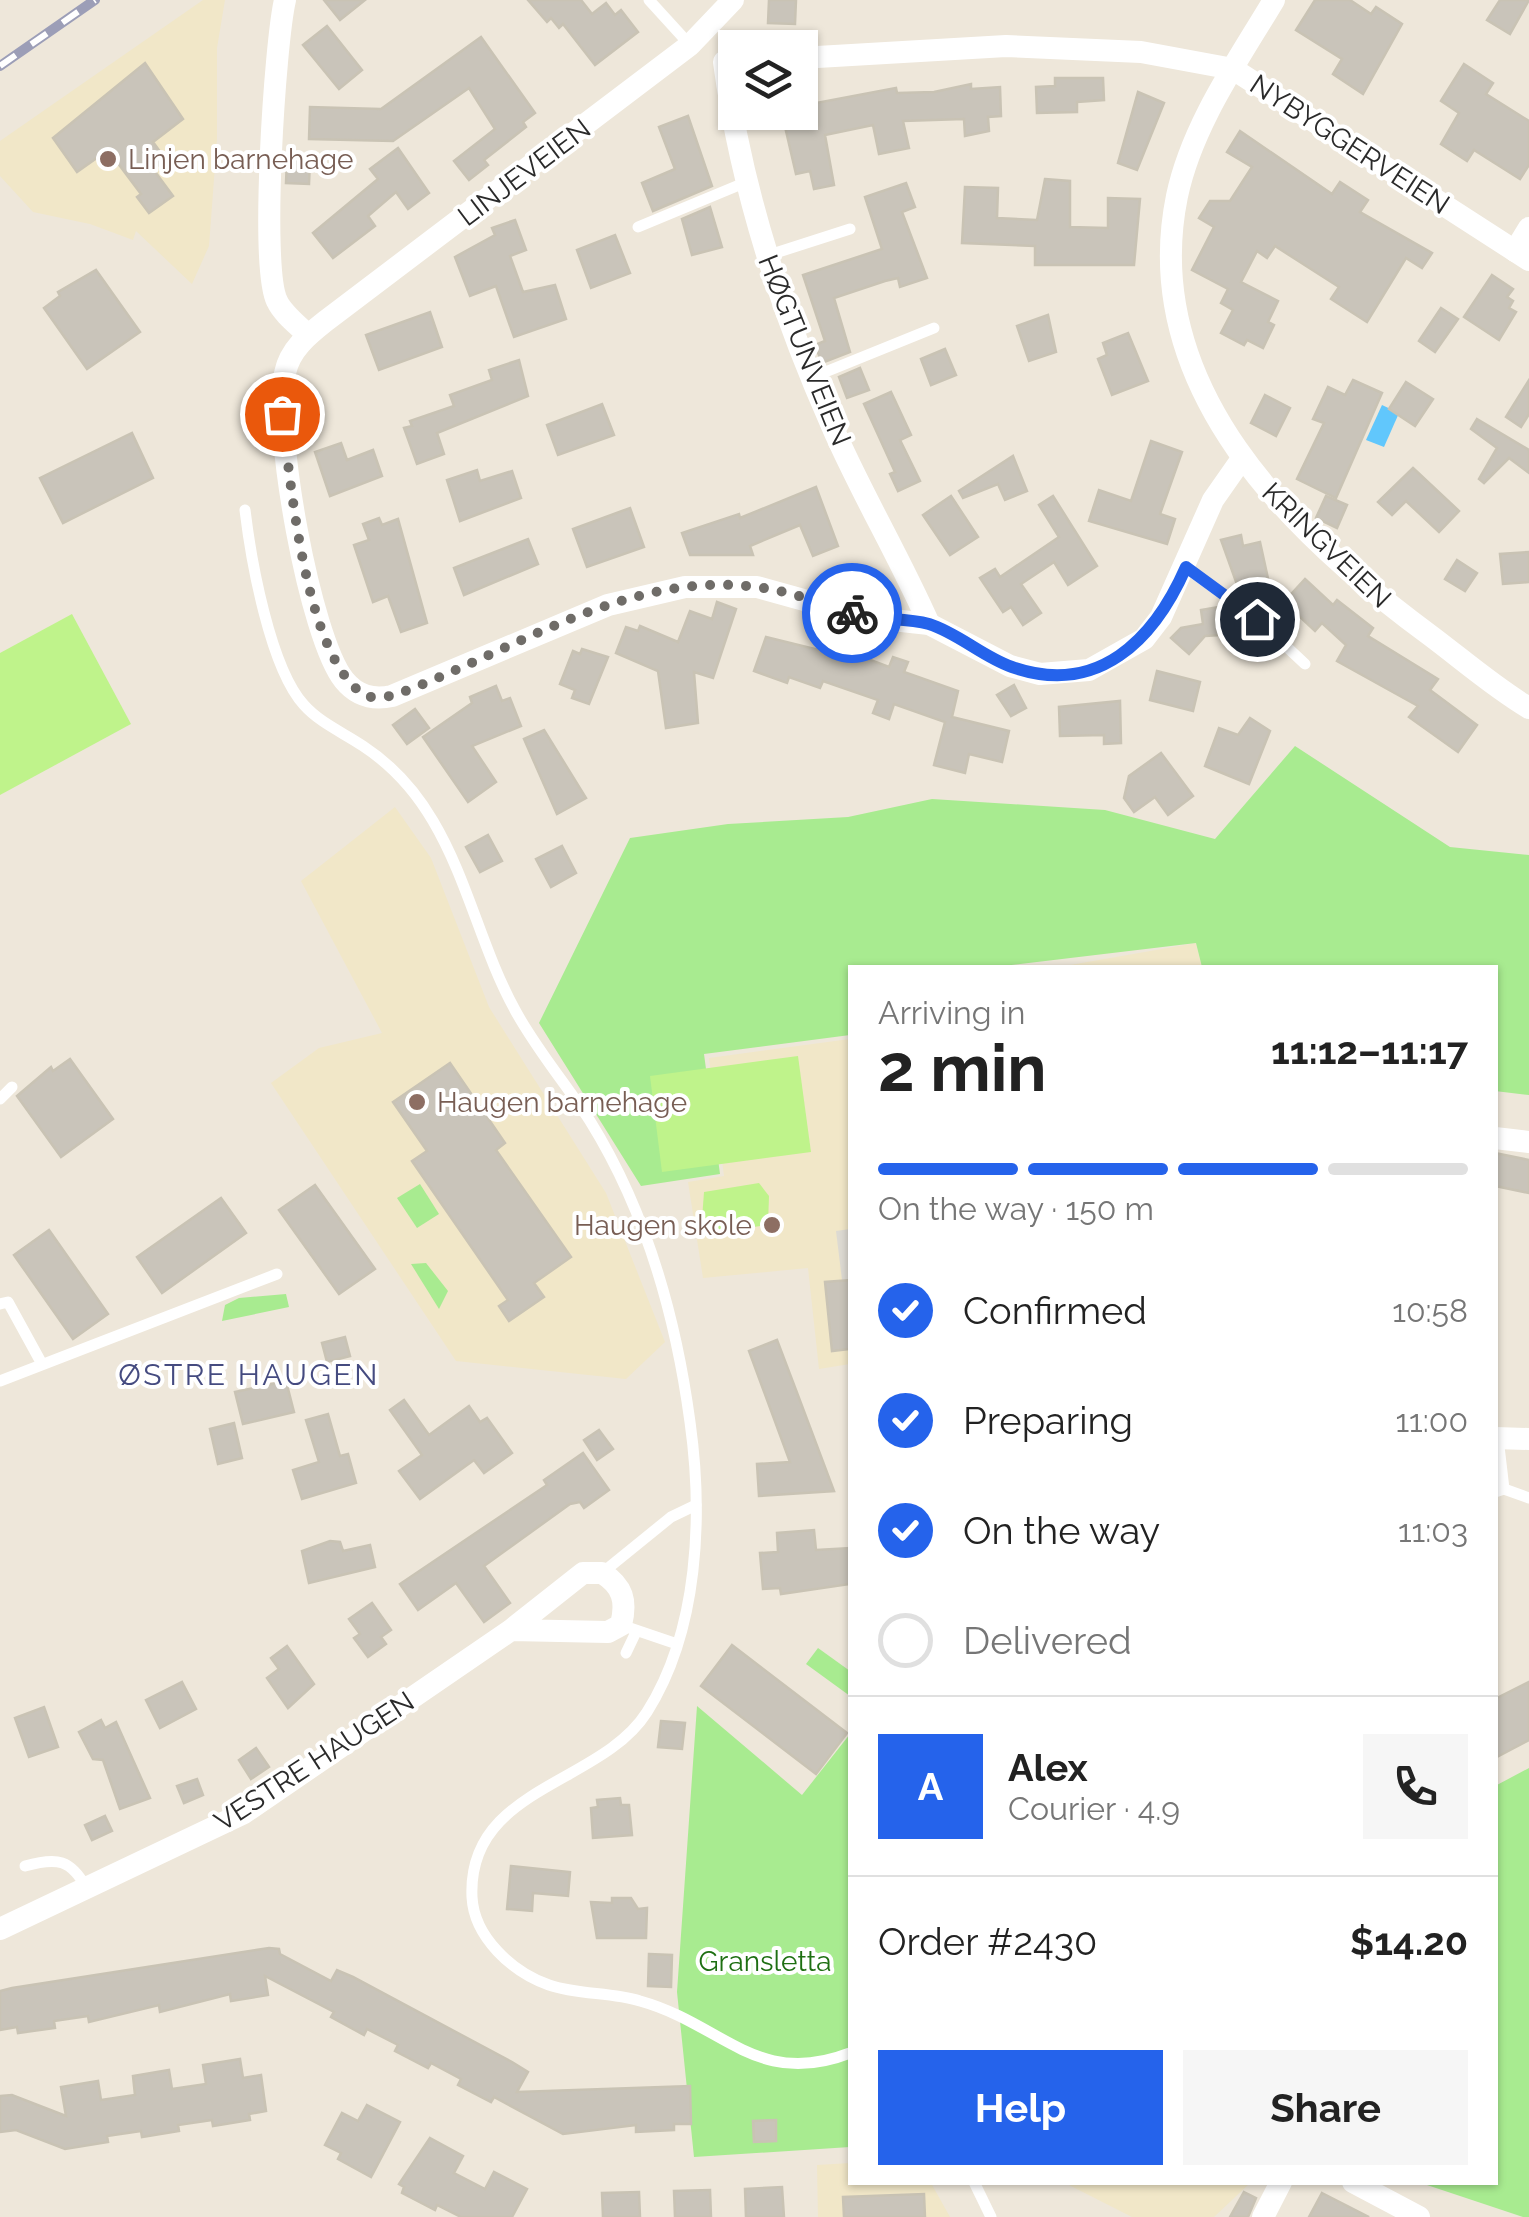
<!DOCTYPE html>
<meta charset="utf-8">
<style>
body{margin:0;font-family:Raleway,sans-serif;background:#f6f6f6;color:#222;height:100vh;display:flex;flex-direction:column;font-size:38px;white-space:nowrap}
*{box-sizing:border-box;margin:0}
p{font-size:32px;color:#767676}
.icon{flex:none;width:55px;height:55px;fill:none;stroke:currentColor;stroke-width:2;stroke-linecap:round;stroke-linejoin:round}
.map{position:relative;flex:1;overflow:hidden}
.panel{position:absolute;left:848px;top:965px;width:650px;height:1220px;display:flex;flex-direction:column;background:#fff;border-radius:0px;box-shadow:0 2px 8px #0004}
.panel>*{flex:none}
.tools{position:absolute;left:718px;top:30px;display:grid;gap:20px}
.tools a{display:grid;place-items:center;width:100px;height:100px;border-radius:0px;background:#fff;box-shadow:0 2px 8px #0004;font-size:50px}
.pin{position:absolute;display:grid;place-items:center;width:85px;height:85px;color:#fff;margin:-42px;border:5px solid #fff;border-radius:50%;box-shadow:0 2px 10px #0007}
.courier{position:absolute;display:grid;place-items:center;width:100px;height:100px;margin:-50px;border:8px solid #2563eb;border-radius:50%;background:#fff;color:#222;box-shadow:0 2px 12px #0007}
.summary em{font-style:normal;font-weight:700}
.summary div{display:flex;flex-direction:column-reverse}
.summary{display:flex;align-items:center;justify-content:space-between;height:170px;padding:0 30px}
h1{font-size:65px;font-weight:700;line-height:75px}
.bar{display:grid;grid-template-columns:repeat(4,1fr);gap:15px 10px;align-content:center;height:120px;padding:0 30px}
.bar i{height:12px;border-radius:8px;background:#e0e0e0}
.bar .active{background:#2563eb}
.bar p{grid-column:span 4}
.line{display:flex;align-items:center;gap:25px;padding:0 30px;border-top:2px solid #e0e0e0}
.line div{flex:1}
.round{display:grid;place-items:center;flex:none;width:105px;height:105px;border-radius:0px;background:#f6f6f6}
ol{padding:0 30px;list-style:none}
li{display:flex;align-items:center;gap:30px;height:110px}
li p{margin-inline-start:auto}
li .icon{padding:10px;border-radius:50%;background:#2563eb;color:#fff;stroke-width:4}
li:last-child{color:#767676}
li i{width:55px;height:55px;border:5px solid #e0e0e0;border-radius:50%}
.primary-button{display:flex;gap:20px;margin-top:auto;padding:20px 30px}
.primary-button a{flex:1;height:115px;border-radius:0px;background:#2563eb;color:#fff;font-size:40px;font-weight:700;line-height:115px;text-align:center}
.primary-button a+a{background:#f6f6f6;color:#222}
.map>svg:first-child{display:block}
</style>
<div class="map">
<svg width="1529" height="2217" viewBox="0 0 1529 2217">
<rect width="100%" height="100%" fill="#eee7da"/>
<g fill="#f1e7c8">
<polygon points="203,0 225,0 217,48 217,139 209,246 192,284 136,231 133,240 90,224 33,212 0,176 0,141"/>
<polygon points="395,807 431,858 489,1007 606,1193 665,1342 626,1379 456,1361 271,1083 319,1048 382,1033 301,881"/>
<polygon points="1196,943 1202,967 1053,968"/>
<polygon points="850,1039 850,1364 819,1369 808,1268 703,1278 688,1182 724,1176 709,1058"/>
<polygon points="850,2163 850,2182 931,2183 950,2217 818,2217 817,2165"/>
<polygon points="1065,2183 1250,2182 1250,2183 1214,2217 1132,2217"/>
</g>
<g fill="#a8eb90">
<polygon points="1295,746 1450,847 1529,855 1529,1095 1495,1091 1495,968 1202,967 1196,943 994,967 850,968 850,1035 704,1054 720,1174 641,1186 539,1023 630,838 728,824 848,817 932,799 1105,810 1215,839"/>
<polygon points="420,1184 439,1214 417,1228 397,1198"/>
<polygon points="426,1263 448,1291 439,1309 411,1264"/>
<polygon points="286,1294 289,1307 222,1321 225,1305 239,1298"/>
<polygon points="818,1648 850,1671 850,1696 806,1664"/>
<polygon points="697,1706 802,1795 850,1734 850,2147 694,2157 677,1992"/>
<polygon points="1529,1768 1529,2217 1523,2217 1421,2183 1495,2182 1495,1786"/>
</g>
<g fill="#bff38b">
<polygon points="72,614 131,724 0,795 0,653"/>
<polygon points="798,1056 811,1152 662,1172 650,1076"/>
<polygon points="759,1183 769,1196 768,1225 711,1233 702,1219 704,1192"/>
</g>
<polygon fill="#dddad2" points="850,1229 850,1279 842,1280 836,1231"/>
<polygon fill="#61c7fc" points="1382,405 1399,413 1384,447 1366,440"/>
<g fill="#c9c4ba" stroke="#c9c3b4" stroke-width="2.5">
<polygon points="324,0 365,0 340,20"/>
<polygon points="528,0 581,0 592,14 606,3 615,15 621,10 638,32 595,65 563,24 559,28 551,18 547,22"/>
<polygon points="769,0 796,0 795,24 768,23"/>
<polygon points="1315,0 1350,0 1371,14 1376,7 1402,24 1363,94 1333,74 1342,59 1296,30"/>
<polygon points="1500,0 1529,0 1510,34 1487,20"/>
<polygon points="327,26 362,70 339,89 303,45"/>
<polygon points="481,37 535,113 523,122 526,127 484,160 488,165 469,180 454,161 495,129 469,88 393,141 309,139 310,107 381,109"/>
<polygon points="145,63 183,119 153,142 166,160 153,169 173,196 149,213 137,197 141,194 108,150 77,172 53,138"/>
<polygon points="1464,64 1493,83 1486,94 1529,121 1529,165 1520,179 1474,150 1467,161 1441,144 1459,113 1441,101"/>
<polygon points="1055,78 1103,78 1104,100 1077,102 1077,112 1037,113 1036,87 1055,86"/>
<polygon points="971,84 971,89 1000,87 1001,116 988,117 989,131 965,136 964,119 903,121 909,148 879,154 873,125 825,135 834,185 814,189 810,171 796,174 783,118 797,115 800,106 896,88 897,93 934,92"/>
<polygon points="1138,92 1164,103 1137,170 1118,163"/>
<polygon points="688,116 712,186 653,211 642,183 675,169 659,127"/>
<polygon points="1240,131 1332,194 1340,182 1368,200 1360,212 1432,253 1422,268 1406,258 1367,322 1331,299 1339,287 1275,246 1267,258 1257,251 1241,282 1278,301 1268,322 1274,325 1263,348 1247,340 1244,345 1221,333 1233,310 1221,303 1228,289 1192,270 1214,227 1199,218 1210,201 1230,201 1252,167 1227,152"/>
<polygon points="398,148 429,193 408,209 396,192 368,216 375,226 333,258 313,233 378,179 370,169"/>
<polygon points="287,159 310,160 309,184 286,183"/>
<polygon points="1045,179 1070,181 1070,227 1108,228 1108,198 1140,199 1134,265 1035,265 1035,246 962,243 965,187 998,188 997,218 1037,220"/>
<polygon points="906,183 915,207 902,212 927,278 900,287 898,278 885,281 834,298 850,352 822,363 815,345 825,341 803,275 882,249 865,197"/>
<polygon points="710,207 722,247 692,255 682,219"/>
<polygon points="515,220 526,250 510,256 523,292 555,285 566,319 514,337 496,286 470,296 455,257 495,235 492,228"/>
<polygon points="615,235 630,273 591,288 577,250"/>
<polygon points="96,270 140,332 87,369 44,308 60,296 58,292"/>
<polygon points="1492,275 1513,289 1507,297 1513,301 1509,308 1516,312 1499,340 1464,317"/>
<polygon points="1441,308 1458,319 1435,352 1419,341"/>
<polygon points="430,312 442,347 379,370 366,335"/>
<polygon points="1048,315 1056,352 1029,361 1017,326"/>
<polygon points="1128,333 1148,381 1112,395 1098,359 1107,355 1103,343"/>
<polygon points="945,349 956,375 931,385 921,359"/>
<polygon points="519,360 528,396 437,433 444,454 417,464 404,428 412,426 410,421 454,406 450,395 492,380 489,370"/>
<polygon points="860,368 869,390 847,398 839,377"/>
<polygon points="1353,380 1382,393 1336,498 1297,479 1324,423 1313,419 1328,387 1345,395"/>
<polygon points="1529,380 1529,414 1521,427 1506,417"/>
<polygon points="1406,382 1433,399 1415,426 1389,409"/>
<polygon points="891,392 911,435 900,440 920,481 898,491 890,474 895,472 864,404"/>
<polygon points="1265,395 1290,408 1276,436 1251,423"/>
<polygon points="602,404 614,435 558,455 547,425"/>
<polygon points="1477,419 1529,450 1529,473 1509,458 1484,483 1479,479 1497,448 1471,429"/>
<polygon points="132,433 153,478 63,523 40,478"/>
<polygon points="1151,441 1182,452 1160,514 1175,519 1167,544 1089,521 1099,490 1131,501"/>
<polygon points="341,443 347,460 373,450 382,476 330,496 315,452"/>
<polygon points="1013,456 1027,491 1005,500 998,484 963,498 959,491"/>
<polygon points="1413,468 1459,511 1439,532 1406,501 1392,515 1378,502"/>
<polygon points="477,470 480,481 512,471 521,498 460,521 447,480"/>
<polygon points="816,487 838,546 813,556 800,525 750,546 753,555 690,555 682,533 739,514 740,518"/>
<polygon points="951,496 978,537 950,555 923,515"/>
<polygon points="1053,496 1097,566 1068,585 1054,562 1021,584 1041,613 1023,625 1011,607 1003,612 980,578 995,569 1000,577 1059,537 1039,505"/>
<polygon points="1326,496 1347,505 1337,528 1316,518"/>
<polygon points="630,508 644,547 587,567 573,529"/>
<polygon points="379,518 382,525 398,519 427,623 401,632 388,596 373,602 354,545 369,540 363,524"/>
<polygon points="1241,535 1243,546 1260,542 1269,583 1239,590 1221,540"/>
<polygon points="528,539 538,564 464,595 454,568"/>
<polygon points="1529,552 1529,582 1503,584 1500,554"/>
<polygon points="1457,560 1477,573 1465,591 1445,579"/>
<polygon points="1305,579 1333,605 1337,600 1373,628 1368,636 1438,679 1430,690 1477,725 1458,752 1409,717 1418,706 1337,661 1346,645 1322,623 1315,631 1284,602"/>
<polygon points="717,602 736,609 713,678 694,672 698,723 666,728 658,671 616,653 626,627 638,631 640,626 678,642 690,611 712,619"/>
<polygon points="1224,606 1235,615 1237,634 1205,636 1189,654 1171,638 1181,628 1203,624 1201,610"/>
<polygon points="766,637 831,653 833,646 889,667 893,657 908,662 904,672 958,691 952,717 1009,731 1002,762 969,754 965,773 934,765 945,722 894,704 889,719 873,713 878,700 823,681 820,688 789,677 787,683 754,671"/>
<polygon points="582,649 608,657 589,704 572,698 575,690 560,684 573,651 580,654"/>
<polygon points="1157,671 1200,682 1193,711 1150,700"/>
<polygon points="1014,685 1026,708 1011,716 997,695"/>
<polygon points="496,686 502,701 510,698 521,726 472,746 496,782 468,802 423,737 472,703 470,697"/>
<polygon points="1120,701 1121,743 1104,744 1104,735 1060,736 1059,707"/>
<polygon points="415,709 429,728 407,744 393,725"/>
<polygon points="1250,718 1270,731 1249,784 1205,766 1219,728 1238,735"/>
<polygon points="544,730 586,798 557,814 524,739"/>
<polygon points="1161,753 1193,796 1168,815 1155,797 1134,812 1124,798 1129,776"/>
<polygon points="488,835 502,861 480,872 466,847"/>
<polygon points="562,846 576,873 551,887 536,859"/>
<polygon points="70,1059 113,1119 61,1157 17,1096 51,1067 53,1071"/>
<polygon points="450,1063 505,1143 496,1150 571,1257 534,1283 544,1297 509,1321 499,1306 508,1300 412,1161 427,1151 393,1102"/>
<polygon points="1495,1153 1529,1160 1529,1193 1495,1186"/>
<polygon points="315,1185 375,1269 339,1294 279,1210"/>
<polygon points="221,1198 246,1233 162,1293 137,1257"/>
<polygon points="49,1230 108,1314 73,1339 14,1255"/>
<polygon points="850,1280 850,1349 832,1351 825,1282"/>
<polygon points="345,1337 350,1356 327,1362 322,1343"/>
<polygon points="777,1340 799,1398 834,1491 759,1496 757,1464 790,1462 749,1351"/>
<polygon points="286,1381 294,1412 243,1424 235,1392"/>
<polygon points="404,1400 429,1435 469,1406 480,1422 487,1418 512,1453 484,1473 474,1460 420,1499 399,1471 422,1455 390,1410"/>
<polygon points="328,1414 340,1456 348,1454 356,1483 302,1499 293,1470 319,1462 306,1420"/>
<polygon points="234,1423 242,1458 218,1464 210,1429"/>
<polygon points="599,1430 613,1449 597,1460 584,1440"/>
<polygon points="583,1453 609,1490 584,1508 580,1502 570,1504 484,1566 510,1603 484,1622 456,1583 418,1610 400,1584 547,1485 544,1480"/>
<polygon points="814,1530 816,1550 850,1548 850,1584 781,1594 780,1588 763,1589 760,1553 778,1552 777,1533"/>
<polygon points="330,1541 340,1542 343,1551 370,1545 375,1567 309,1583 302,1551"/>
<polygon points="372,1603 391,1630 381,1637 386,1644 368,1657 354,1638 360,1634 349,1619"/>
<polygon points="732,1645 847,1733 816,1774 701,1686"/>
<polygon points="287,1646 314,1684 288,1708 267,1678 279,1669 271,1658"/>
<polygon points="182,1682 196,1709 160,1728 146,1700"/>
<polygon points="1529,1682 1529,1740 1495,1758 1495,1699"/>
<polygon points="44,1707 58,1747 29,1757 15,1718"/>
<polygon points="101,1720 105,1728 116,1722 150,1798 120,1809 103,1760 93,1759 79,1732"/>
<polygon points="661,1721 685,1723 682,1749 658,1747"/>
<polygon points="256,1748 269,1767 251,1779 239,1760"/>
<polygon points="197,1779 203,1795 184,1803 177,1786"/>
<polygon points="620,1798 621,1805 629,1805 632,1835 593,1838 591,1808 598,1807 597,1800"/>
<polygon points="105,1816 112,1831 92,1840 85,1825"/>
<polygon points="511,1866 570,1872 568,1896 533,1893 532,1911 507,1909"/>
<polygon points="612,1898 631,1898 638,1909 647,1908 646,1938 597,1938 591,1902 612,1903"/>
<polygon points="269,1948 279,1949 280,1954 331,1981 337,1970 353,1977 512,2062 528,2072 517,2092 690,2086 691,2124 674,2124 674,2130 636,2132 636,2125 563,2134 494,2097 491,2102 458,2085 461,2079 431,2063 428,2068 395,2051 398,2045 367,2029 364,2035 331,2017 334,2012 265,1976 268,1995 231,2001 230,1994 160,2012 159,2005 89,2022 88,2016 54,2021 55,2028 18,2033 17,2027 0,2030 0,1991 12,1988"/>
<polygon points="649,1954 672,1955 671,1987 648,1986"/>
<polygon points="240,2059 243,2078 261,2075 266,2111 249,2114 250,2120 213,2126 212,2120 178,2125 179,2131 142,2137 141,2131 107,2136 108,2142 65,2149 16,2130 0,2132 0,2096 12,2095 66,2116 61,2087 98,2081 101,2100 135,2095 133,2076 169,2070 172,2089 206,2084 203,2065"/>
<polygon points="367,2105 400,2122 371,2177 338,2159 341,2153 325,2145 342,2113 358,2121"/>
<polygon points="776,2120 776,2141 754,2142 753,2121"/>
<polygon points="430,2138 463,2156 454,2173 485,2189 494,2172 527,2189 512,2217 461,2217 437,2205 435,2210 402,2193 404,2187 399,2184"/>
<polygon points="782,2187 784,2217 746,2217 745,2189"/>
<polygon points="710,2190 711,2217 675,2217 674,2191"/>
<polygon points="639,2192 640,2217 603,2217 602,2193"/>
<polygon points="1244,2192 1256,2198 1248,2217 1230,2217"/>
<polygon points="1322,2193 1369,2217 1309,2217"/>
<polygon points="924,2194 925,2217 844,2217 843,2197"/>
</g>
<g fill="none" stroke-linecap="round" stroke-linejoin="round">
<g stroke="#fff" stroke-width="11">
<polyline points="649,0 690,45"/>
<polyline points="638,227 744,183"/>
<polyline points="766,256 850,229"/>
<polyline points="813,377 934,328"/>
<path d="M245 510C251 560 270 668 304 705 320 723 344 733 363 746 392 765 416 792 433 821 468 880 482 950 515 1010 536 1049 566 1084 590 1121 646 1211 676 1318 690 1422 703 1515 699 1630 647 1712 601 1785 467 1787 472 1897 474 1937 512 1972 549 1985 578 1995 611 1992 640 2001 723 2024 757 2089 850 2053"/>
<polyline points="1185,567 1257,619 1305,664"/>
<polyline points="0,1099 12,1087"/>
<polyline points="0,1304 8,1302 42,1364"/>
<polyline points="0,1381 277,1274"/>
<polyline points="1498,1438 1504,1489"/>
<polyline points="1495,1492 1504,1489 1529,1498"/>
<polyline points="602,1573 671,1517 696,1505"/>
<polyline points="621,1625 677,1644"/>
<polyline points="626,1653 636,1632"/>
<path d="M25 1866C57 1857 71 1859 87 1889"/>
<polyline points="974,2182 991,2217"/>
</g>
<g stroke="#fff" stroke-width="22">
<path d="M285 0C275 43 260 267 277 301 283 314 298 325 308 335"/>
<path d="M733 0 690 45 327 320C308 335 290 349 285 373 272 426 310 638 344 680 357 696 373 700 392 696L608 605 685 587H757L865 617 929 624 1010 666 1040 674 1089 670 1144 639 1161 617 1213 500 1241 460"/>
<path d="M1274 0C1237 62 1192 125 1177 196 1138 387 1292 534 1431 636 1463 660 1495 688 1529 708"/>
<polyline points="800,58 1006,46 1141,52 1233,69 1529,260"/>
<path d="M724 62C741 189 780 309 832 426 861 493 899 556 929 624"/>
<polyline points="1515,251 1529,228"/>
<polyline points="1495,1138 1529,1142"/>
<polyline points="1495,1438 1529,1439"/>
<path d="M0 1929 244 1813 511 1630 583 1573H602C623 1586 627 1601 621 1625L608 1632 511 1630"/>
<polyline points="1353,2182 1419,2217"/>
<polyline points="1263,2217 1281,2182"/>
</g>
<g stroke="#9c9eb7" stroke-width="10">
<polyline id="rail" points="0,66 95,0"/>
</g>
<use href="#rail" stroke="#fff" stroke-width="6" stroke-dasharray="19" stroke-linecap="butt"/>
</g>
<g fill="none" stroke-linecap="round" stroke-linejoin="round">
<path stroke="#6f6c68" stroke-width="10" stroke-dasharray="0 18" d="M282 414C291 482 305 664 368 697L392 696C510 654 626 570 756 587 789 591 821 603 852 613"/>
<path stroke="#2563eb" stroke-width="12" d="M852 613C877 621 904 617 929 624 958 633 983 657 1012 667 1098 697 1154 640 1186 567L1257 619"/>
</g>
<g fill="#8d6e63" stroke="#fff" stroke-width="4">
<circle cx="108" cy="159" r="10"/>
<circle cx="417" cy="1102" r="10"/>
<circle cx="772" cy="1225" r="10"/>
</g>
<g text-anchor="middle" stroke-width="8" stroke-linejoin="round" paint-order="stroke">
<g font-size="28" fill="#2a2a2a" stroke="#fff">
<text transform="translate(1350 144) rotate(33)" y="10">NYBYGGERVEIEN</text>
<text transform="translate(524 172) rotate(-37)" y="10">LINJEVEIEN</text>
<text transform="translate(805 350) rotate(68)" y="10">HØGTUNVEIEN</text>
<text transform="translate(1327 545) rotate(44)" y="10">KRINGVEIEN</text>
<text transform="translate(314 1761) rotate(-33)" y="10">VESTRE HAUGEN</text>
</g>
<g font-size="28" fill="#785e54" stroke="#fff" text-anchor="start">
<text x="128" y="169">Linjen barnehage</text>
<text x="437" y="1112">Haugen barnehage</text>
<text x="752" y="1235" text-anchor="end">Haugen skole</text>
</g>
<g font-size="28" fill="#1e6f12" stroke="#fff">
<text x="765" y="1971">Gransletta</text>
</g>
<g font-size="30" letter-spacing="2.5" fill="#454b80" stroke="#fff">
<text x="249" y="1385">ØSTRE HAUGEN</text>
</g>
</g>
</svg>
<div class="tools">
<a><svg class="icon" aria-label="layers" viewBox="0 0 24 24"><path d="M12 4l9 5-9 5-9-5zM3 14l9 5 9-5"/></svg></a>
</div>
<div class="pin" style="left:282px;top:414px;background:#ea580c"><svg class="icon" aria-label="bag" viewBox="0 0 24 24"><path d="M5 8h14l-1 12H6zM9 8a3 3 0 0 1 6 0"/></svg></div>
<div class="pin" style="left:1257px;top:619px;background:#1f2937"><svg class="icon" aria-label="home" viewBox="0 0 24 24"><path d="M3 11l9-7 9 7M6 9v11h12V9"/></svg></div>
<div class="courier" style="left:852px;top:613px"><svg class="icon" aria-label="bike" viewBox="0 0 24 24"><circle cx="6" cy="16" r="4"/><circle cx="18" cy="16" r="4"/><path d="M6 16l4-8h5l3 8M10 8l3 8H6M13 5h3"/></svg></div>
<section class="panel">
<div class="summary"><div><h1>2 min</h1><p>Arriving in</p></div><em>11:12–11:17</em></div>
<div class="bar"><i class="active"></i><i class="active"></i><i class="active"></i><i></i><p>On the way · 150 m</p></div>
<ol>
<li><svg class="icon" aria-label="check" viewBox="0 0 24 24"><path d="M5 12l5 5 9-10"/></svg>Confirmed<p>10:58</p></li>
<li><svg class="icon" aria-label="check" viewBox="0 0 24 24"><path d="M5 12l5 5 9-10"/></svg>Preparing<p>11:00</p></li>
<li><svg class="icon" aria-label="check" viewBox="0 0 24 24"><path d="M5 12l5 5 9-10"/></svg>On the way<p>11:03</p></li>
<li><i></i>Delivered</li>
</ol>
<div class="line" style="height:180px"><b class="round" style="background:#2563eb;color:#fff">A</b><div><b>Alex</b><p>Courier · 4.9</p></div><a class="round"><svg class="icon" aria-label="phone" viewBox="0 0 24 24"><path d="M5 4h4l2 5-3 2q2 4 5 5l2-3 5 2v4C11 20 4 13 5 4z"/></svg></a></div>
<div class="line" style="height:130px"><div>Order #2430</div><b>$14.20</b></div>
<div class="primary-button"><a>Help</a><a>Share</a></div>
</section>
</div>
